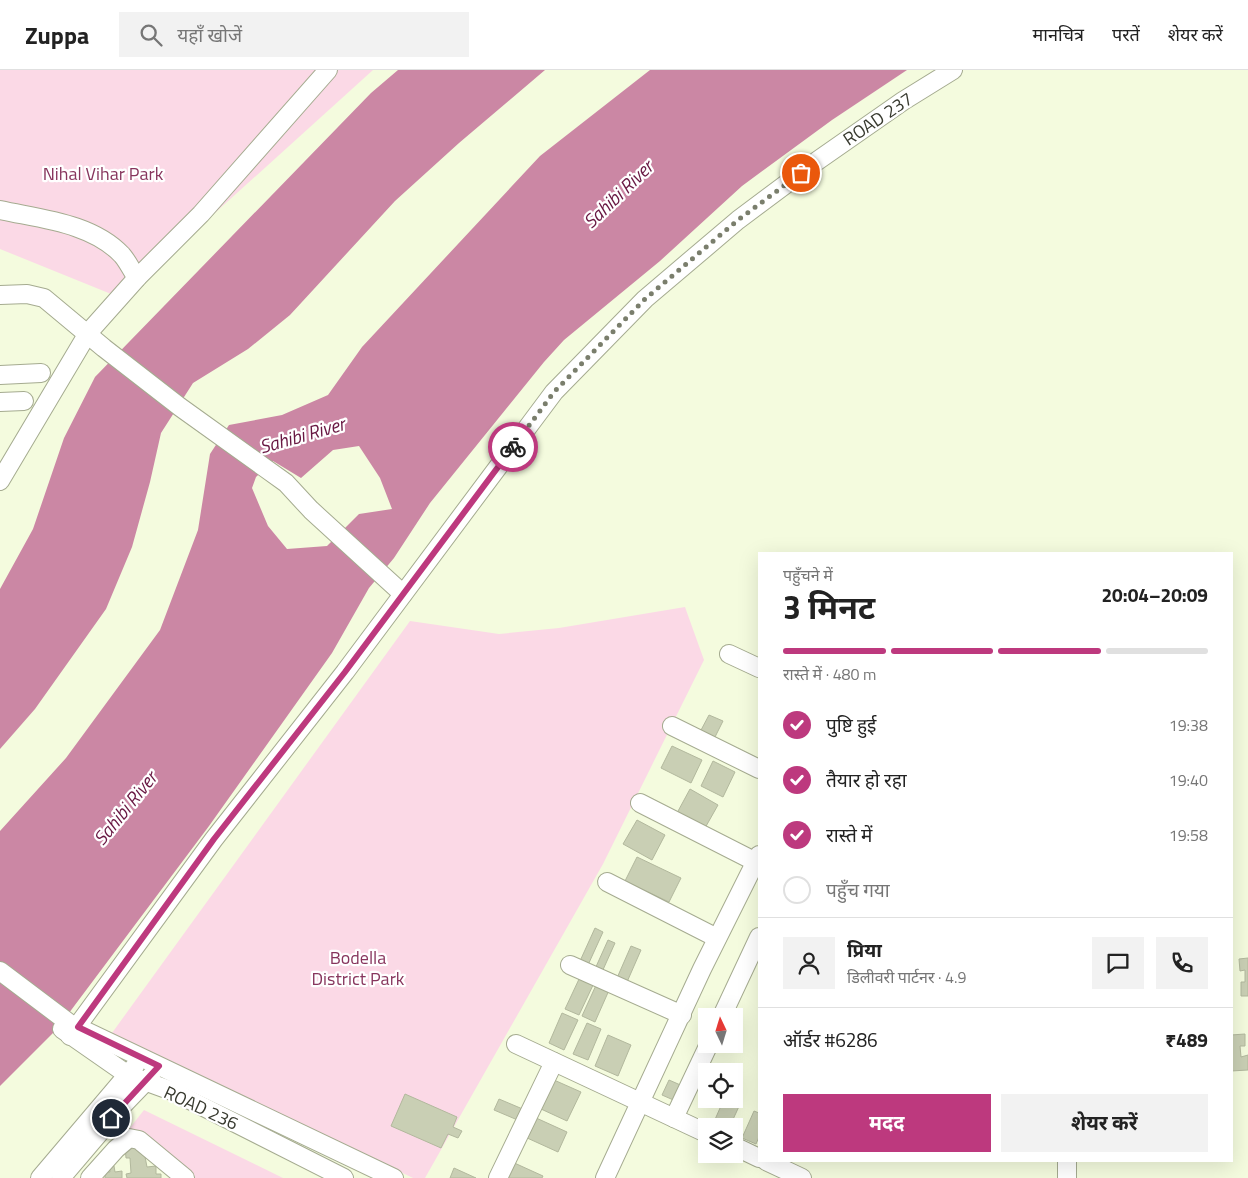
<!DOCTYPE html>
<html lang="hi">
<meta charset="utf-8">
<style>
body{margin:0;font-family:"Titillium Web","Noto Sans Devanagari",sans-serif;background:#f2f2f2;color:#222;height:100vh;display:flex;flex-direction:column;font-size:19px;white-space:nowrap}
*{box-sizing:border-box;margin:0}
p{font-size:16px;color:#767676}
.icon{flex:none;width:28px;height:28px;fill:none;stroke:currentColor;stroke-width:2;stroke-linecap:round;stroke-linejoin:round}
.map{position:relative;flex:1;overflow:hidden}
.sheet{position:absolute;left:758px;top:482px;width:475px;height:610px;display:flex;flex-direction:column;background:#fff;border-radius:0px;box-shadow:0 5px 20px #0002}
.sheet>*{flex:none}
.needle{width:32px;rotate:356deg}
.controls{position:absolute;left:698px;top:938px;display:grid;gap:10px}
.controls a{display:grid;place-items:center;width:45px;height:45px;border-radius:0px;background:#fff;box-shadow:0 5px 20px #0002;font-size:25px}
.pin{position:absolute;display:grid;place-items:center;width:42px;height:42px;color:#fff;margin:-21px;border:2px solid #fff;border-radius:50%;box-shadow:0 1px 5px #0007}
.courier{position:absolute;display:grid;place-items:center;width:50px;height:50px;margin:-25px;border:4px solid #bd397e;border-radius:50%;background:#fff;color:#222;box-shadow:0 1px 6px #0007}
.head em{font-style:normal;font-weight:700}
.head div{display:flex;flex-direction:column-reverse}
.head{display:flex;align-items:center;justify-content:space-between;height:85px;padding:0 25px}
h1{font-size:32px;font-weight:700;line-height:38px}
.bar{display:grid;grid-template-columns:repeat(4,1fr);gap:8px 5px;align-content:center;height:60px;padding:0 25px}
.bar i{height:6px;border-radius:4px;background:#e0e0e0}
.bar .on{background:#bd397e}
.bar p{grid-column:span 4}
.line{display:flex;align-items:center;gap:12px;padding:0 25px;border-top:1px solid #e0e0e0}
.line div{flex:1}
.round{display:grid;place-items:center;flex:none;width:52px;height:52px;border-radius:0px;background:#f2f2f2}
ol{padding:0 25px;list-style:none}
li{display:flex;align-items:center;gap:15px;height:55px}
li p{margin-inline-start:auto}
li .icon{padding:5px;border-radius:50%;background:#bd397e;color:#fff;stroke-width:4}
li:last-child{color:#767676}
li i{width:28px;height:28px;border:2px solid #e0e0e0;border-radius:50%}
.button{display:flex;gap:10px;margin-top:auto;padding:10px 25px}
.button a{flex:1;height:58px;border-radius:0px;background:#bd397e;color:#fff;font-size:20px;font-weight:700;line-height:58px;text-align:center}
.button a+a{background:#f2f2f2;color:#222}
header{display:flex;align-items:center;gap:30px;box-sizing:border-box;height:70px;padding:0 25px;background:#fff;border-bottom:1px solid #e0e0e0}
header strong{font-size:24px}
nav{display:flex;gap:28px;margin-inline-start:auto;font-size:18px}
.search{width:350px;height:45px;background:#f2f2f2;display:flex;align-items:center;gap:12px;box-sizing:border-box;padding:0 18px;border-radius:0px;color:#767676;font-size:19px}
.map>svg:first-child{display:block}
</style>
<header>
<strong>Zuppa</strong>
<div class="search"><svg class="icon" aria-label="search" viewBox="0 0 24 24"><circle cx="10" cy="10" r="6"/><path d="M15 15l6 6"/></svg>यहाँ खोजें</div>
<nav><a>मानचित्र</a><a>परतें</a><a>शेयर करें</a></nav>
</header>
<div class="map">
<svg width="1248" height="1108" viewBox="0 0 1248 1108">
<rect width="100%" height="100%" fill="#f4fbde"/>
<g fill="#fbd9e6">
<polygon points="0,0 373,0 121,228 0,179"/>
<polygon points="685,537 704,590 603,794 425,1108 413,1108 112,963 410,551 499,564 559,558"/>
<polygon points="144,1040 283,1108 193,1108 129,1059"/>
</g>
<g fill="#cb87a4" fill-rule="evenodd">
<polygon points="398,0 545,0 459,73 395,131 290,245 248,279 193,313 161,363 150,412 132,477 106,539 35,639 0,679 0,519 33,459 64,368 95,307 371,23"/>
<path d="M650 0H907L832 50 742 116 660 191 564 270 544 292 430 433 394 488 369 518 332 583 209 756 57 959 0 1016V761L66 688 160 560 198 460 210 384 229 355 282 345 328 325 362 277 540 86ZM359 376 380 408 392 439 359 444 327 476 287 479 268 456 252 418 256 407 273 391 301 408 333 380Z"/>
</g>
<g fill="#c9cfb4" stroke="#b2b89d">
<polygon points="709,645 723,651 714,669 700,662"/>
<polygon points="672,676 702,690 691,713 661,698"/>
<polygon points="713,691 735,702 723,727 701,716"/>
<polygon points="690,719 718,735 705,758 677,743"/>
<polygon points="637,750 665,765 652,790 623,774"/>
<polygon points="637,787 681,808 669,832 625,811"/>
<polygon points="595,858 603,862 588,895 580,891"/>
<polygon points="608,870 615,873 602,902 595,899"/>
<polygon points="631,876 641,880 627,912 617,908"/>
<polygon points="1248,888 1248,926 1241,926 1241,912 1245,912 1245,900 1240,901 1239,889"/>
<polygon points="580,907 594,913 579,945 565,939"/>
<polygon points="597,913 610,918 595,952 582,946"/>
<polygon points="562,943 578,950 564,980 549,973"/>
<polygon points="587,953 601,959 588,990 573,984"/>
<polygon points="1245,964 1245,976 1240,976 1241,987 1248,985 1248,1000 1231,1001 1231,965"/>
<polygon points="608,965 631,975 618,1006 595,996"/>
<polygon points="554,1010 581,1022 567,1051 541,1039"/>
<polygon points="669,1010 685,1017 678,1032 662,1025"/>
<polygon points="405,1024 457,1047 453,1057 462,1061 458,1068 448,1064 441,1078 391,1056"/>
<polygon points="734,1028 741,1032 730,1056 713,1054 724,1029"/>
<polygon points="499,1029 525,1040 520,1051 494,1040"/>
<polygon points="754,1041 759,1043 759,1067 756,1074 742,1068"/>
<polygon points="534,1047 567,1062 558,1082 525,1067"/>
<polygon points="143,1076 147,1097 156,1096 156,1104 161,1104 161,1108 127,1108 126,1104 131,1103 130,1088 126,1088 125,1077"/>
<polygon points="510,1091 543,1106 542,1108 503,1108"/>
<polygon points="109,1096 114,1096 115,1102 122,1101 122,1108 105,1108 105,1102 110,1102"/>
<polygon points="454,1098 476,1108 450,1108"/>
</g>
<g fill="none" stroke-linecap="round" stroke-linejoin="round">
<g stroke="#a5ab90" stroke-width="20">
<g id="minor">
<path d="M0 140C41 149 92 153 122 185 128 192 132 201 137 208"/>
<polyline points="0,225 27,224 44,228 104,278 180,337 286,413 311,440 403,524"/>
<polyline points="0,305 41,303"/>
<polyline points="0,332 24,331"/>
<polyline points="0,411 88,263 137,208 201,144 328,0"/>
<polyline points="729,584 759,598"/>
<polyline points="672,656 759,699"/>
<polyline points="640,733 756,792"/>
<polyline points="607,812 717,868"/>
<polyline points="570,895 682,945"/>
<polyline points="0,901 69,953 394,1108"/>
<polyline points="722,946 759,867"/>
<polyline points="62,959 128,1005 172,1021 344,1108"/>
<polyline points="70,966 214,769 345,602 554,322 645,229 738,150 817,91 903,31 953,0"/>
<polyline points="516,974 706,1063"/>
<polyline points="674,1048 709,974"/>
<polyline points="734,1076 759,1088"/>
<polyline points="766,1091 802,1108"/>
<polyline points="1067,1091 1067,1108"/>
<polyline points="40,1108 135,996"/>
<polyline points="61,1108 124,1034 151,1006"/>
<polyline points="90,1108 116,1079 129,1068 139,1070 185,1108"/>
<polyline points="498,1108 554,992"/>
<polyline points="605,1108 702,899 759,785"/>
</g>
</g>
<use href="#minor" stroke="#fff" stroke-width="18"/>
</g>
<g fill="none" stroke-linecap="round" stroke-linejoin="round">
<polyline stroke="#7a7e6c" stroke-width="5" stroke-dasharray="0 9" points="513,377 554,322 645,229 738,150 801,103"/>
<polyline stroke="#bd397e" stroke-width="6" points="111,1048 159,996 78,957 214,769 345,602 513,377"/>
</g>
<g text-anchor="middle" stroke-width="4.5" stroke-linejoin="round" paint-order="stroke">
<g font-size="18" fill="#383a2f" stroke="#fff">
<text transform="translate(878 49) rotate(-34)" y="6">ROAD 237</text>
<text transform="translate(201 1038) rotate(25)" y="6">ROAD 236</text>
</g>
<g font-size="18" fill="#87355d" stroke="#fff">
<text x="103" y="110">Nihal Vihar Park</text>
<text x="358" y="894">Bodella<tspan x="358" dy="21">District Park</tspan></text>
</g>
<g font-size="19" font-style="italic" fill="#681742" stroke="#fff">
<text transform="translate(618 124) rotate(-44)" y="7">Sahibi River</text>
<text transform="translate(302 365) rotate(-16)" y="7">Sahibi River</text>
<text transform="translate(125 738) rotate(-51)" y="7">Sahibi River</text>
</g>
</g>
</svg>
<div class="controls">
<a><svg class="needle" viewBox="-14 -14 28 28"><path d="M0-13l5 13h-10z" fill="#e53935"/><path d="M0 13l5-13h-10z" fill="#767676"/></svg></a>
<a><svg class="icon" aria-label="locate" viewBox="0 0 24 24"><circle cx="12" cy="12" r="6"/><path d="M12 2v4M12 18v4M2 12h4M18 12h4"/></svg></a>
<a><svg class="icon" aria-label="layers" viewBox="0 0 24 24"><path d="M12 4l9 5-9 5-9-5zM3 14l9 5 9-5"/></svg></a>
</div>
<div class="pin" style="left:801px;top:103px;background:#ea580c"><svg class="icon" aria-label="bag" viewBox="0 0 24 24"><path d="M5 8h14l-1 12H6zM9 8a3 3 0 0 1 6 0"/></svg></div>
<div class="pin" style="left:111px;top:1048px;background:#1f2937"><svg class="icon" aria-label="home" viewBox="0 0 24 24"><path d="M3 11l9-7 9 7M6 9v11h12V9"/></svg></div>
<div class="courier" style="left:513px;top:377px"><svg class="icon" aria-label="bike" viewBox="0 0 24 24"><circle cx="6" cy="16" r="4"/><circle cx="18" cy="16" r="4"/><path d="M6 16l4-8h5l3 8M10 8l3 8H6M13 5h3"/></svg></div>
<section class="sheet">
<div class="head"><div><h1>3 मिनट</h1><p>पहुँचने में</p></div><em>20:04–20:09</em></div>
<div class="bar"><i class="on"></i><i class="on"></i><i class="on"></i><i></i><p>रास्ते में · 480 m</p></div>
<ol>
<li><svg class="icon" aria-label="check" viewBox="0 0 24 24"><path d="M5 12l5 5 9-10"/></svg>पुष्टि हुई<p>19:38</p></li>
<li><svg class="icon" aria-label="check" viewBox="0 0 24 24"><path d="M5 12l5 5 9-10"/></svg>तैयार हो रहा<p>19:40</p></li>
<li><svg class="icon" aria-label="check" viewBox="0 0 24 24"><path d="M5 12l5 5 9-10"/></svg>रास्ते में<p>19:58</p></li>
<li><i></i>पहुँच गया</li>
</ol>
<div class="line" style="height:90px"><a class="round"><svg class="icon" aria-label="person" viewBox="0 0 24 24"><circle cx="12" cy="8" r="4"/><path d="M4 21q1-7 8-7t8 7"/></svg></a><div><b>प्रिया</b><p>डिलीवरी पार्टनर · 4.9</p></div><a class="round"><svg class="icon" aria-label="chat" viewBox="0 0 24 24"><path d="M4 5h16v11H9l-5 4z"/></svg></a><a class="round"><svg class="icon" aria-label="phone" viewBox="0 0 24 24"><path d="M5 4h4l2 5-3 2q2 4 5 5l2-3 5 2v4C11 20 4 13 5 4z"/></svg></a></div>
<div class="line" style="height:65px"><div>ऑर्डर #6286</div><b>₹489</b></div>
<div class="button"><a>मदद</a><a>शेयर करें</a></div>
</section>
</div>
